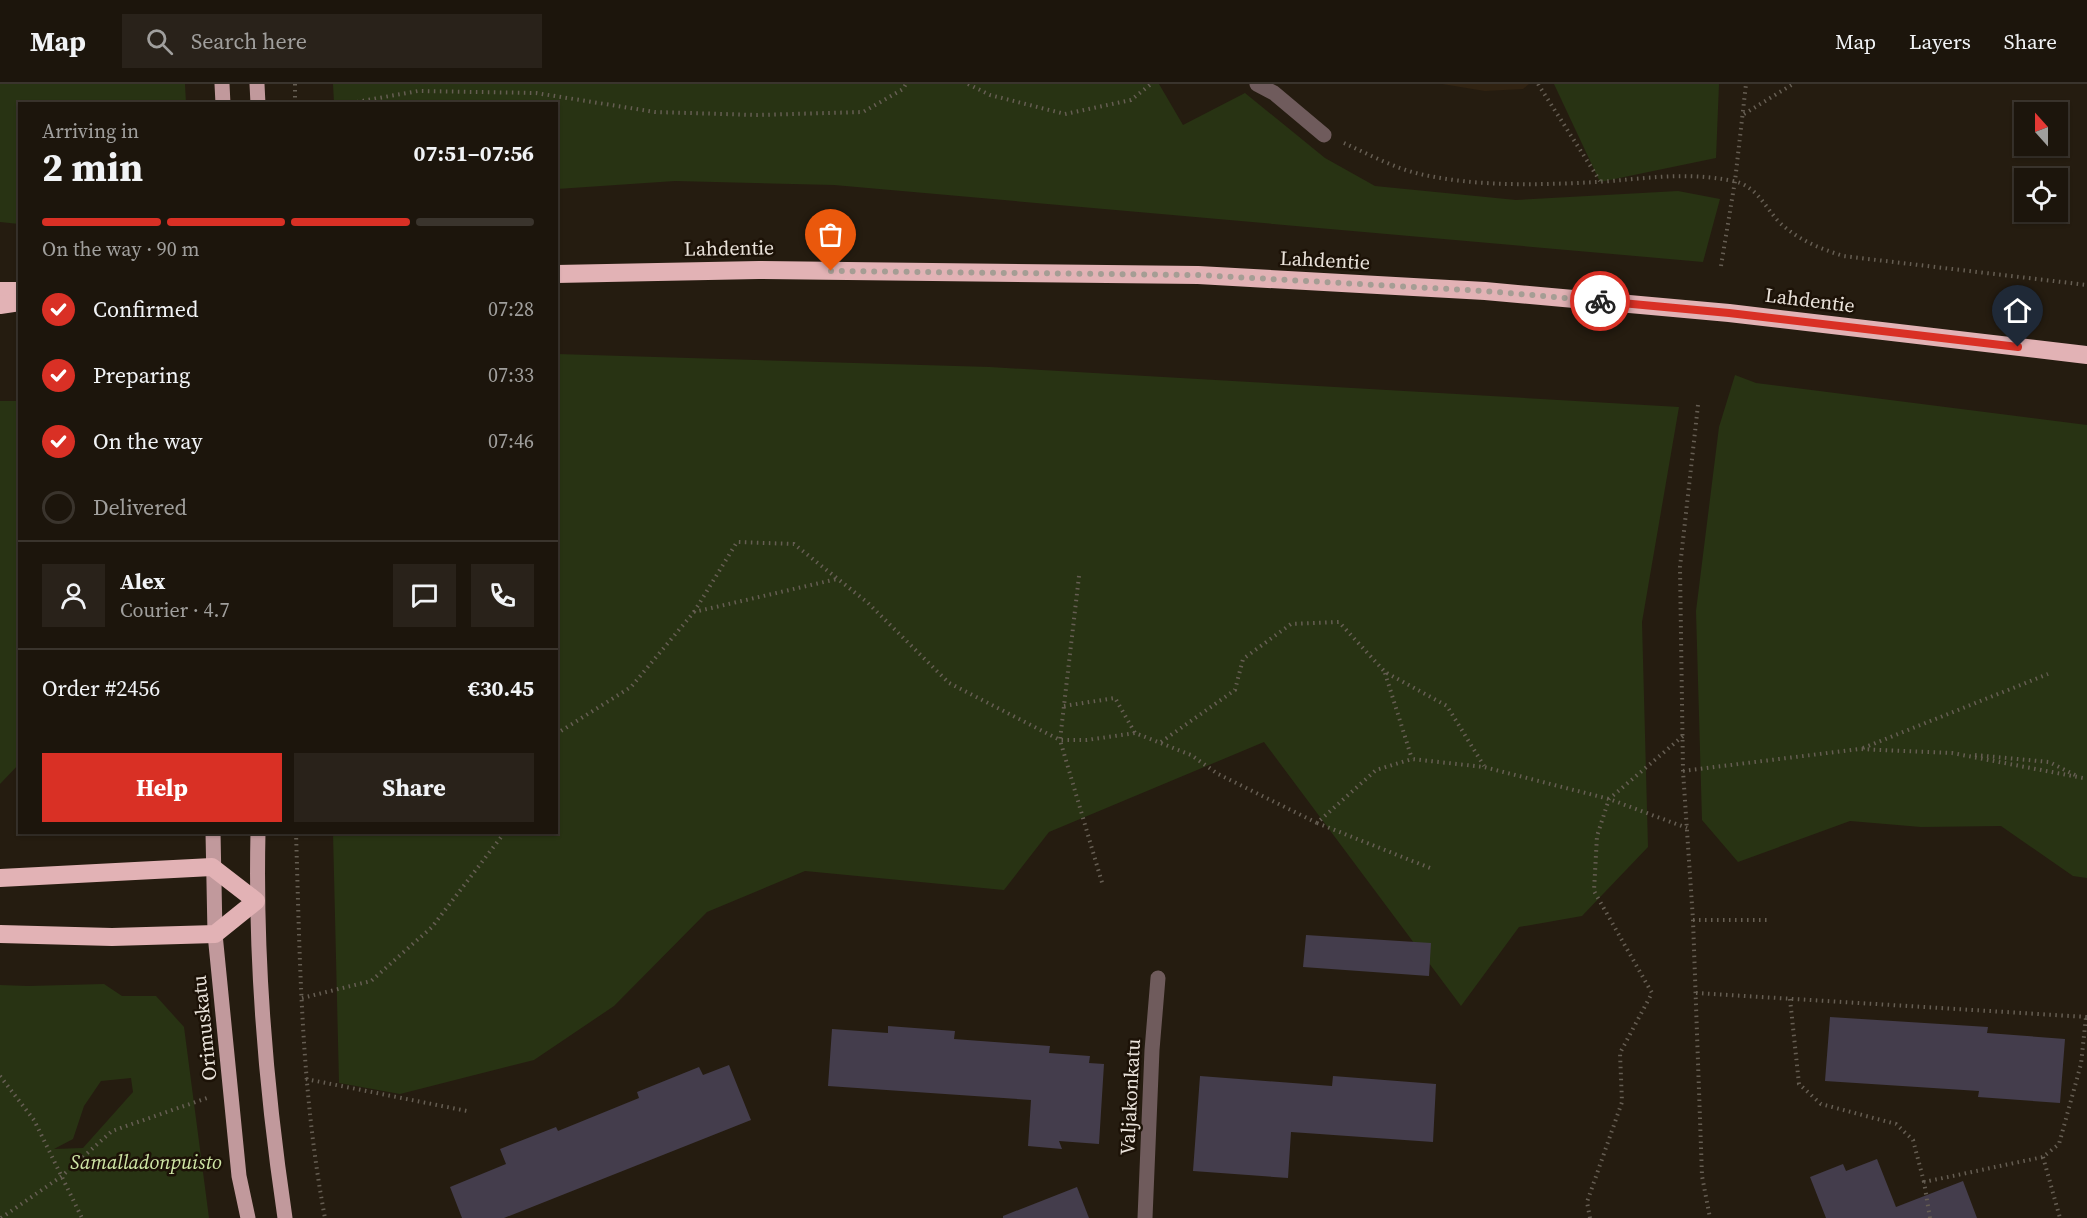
<!DOCTYPE html>
<meta charset="utf-8">
<style>
body{margin:0;font-family:"Source Serif 4",serif;background:#29221a;color:#f1f3f6;height:100vh;display:flex;flex-direction:column;font-size:22px;white-space:nowrap}
*{box-sizing:border-box;margin:0}
p{font-size:20px;color:#a09f9d}
.icon{flex:none;width:33px;height:33px;fill:none;stroke:currentColor;stroke-width:2;stroke-linecap:round;stroke-linejoin:round}
.map{position:relative;flex:1;overflow:hidden}
.drawer{position:absolute;left:18px;top:18px;width:540px;height:732px;display:flex;flex-direction:column;background:#1c150c;border-radius:0px;box-shadow:0 2px 4px #0004,0 0 0 2px #3a342d}
.drawer>*{flex:none}
.needle{width:39px;rotate:339deg}
.buttons{position:absolute;left:2014px;top:18px;display:grid;gap:12px}
.buttons a{display:grid;place-items:center;width:54px;height:54px;border-radius:0px;background:#1c150c;box-shadow:0 2px 4px #0004,0 0 0 2px #3a342d;font-size:30px}
.pin{position:absolute;display:grid;place-items:center;width:51px;height:51px;color:#fff;margin:-62px -26px;border-radius:50% 50% 50% 0;rotate:-45deg;box-shadow:0 0 6px #0007}
.pin .icon{rotate:45deg}
.courier{position:absolute;display:grid;place-items:center;width:60px;height:60px;margin:-30px;border:4px solid #d93025;border-radius:50%;background:#fff;color:#222;box-shadow:0 2px 8px #0007}
.summary em{font-style:normal;font-weight:700}
.summary div{display:flex;flex-direction:column-reverse}
.summary{display:flex;align-items:center;justify-content:space-between;height:102px;padding:0 24px}
h1{font-size:39px;font-weight:700;line-height:45px}
.bar{display:grid;grid-template-columns:repeat(4,1fr);gap:9px 6px;align-content:center;height:72px;padding:0 24px}
.bar i{height:8px;border-radius:4px;background:#3a342d}
.bar .on{background:#d93025}
.bar p{grid-column:span 4}
.line{display:flex;align-items:center;gap:15px;padding:0 24px;border-top:2px solid #3a342d}
.line div{flex:1}
.round{display:grid;place-items:center;flex:none;width:63px;height:63px;border-radius:0px;background:#29221a}
ol{padding:0 24px;list-style:none}
li{display:flex;align-items:center;gap:18px;height:66px}
li p{margin-inline-start:auto}
li .icon{padding:6px;border-radius:50%;background:#d93025;color:#fff;stroke-width:4}
li:last-child{color:#a09f9d}
li i{width:33px;height:33px;border:3px solid #3a342d;border-radius:50%}
.cta{display:flex;gap:12px;margin-top:auto;padding:12px 24px}
.cta a{flex:1;height:69px;border-radius:0px;background:#d93025;color:#fff;font-size:24px;font-weight:700;line-height:69px;text-align:center}
.cta a+a{background:#29221a;color:#f1f3f6}
header{display:flex;align-items:center;gap:36px;box-sizing:border-box;height:84px;padding:0 30px;background:#1c150c;border-bottom:2px solid #3a342d}
header strong{font-size:28px}
nav{display:flex;gap:33px;margin-inline-start:auto;font-size:21px}
.search{width:420px;height:54px;background:#29221a;display:flex;align-items:center;gap:15px;box-sizing:border-box;padding:0 21px;border-radius:0px;color:#a09f9d;font-size:22px}
.map>svg:first-child{display:block}
</style>
<header>
<strong>Map</strong>
<div class="search"><svg class="icon" aria-label="search" viewBox="0 0 24 24"><circle cx="10" cy="10" r="6"/><path d="M15 15l6 6"/></svg>Search here</div>
<nav><a>Map</a><a>Layers</a><a>Share</a></nav>
</header>
<div class="map">
<svg width="2087" height="1134" viewBox="0 0 2087 1134">
<rect width="100%" height="100%" fill="#251c10"/>
<polygon fill="#312312" points="1442,0 1529,0 1523,5 1485,7"/>
<g fill="#283313" fill-rule="evenodd">
<polygon points="0,0 185,0 186,19 20,20 19,140 0,138"/>
<polygon points="333,0 1159,0 1183,41 1245,9 1325,74 1375,102 1516,116 1678,107 1720,115 1703,178 834,101 675,97 557,105 556,20 334,19"/>
<polygon points="1554,0 1719,0 1716,74 1600,98"/>
<polygon points="557,270 990,283 1679,323 1642,538 1648,763 1582,832 1519,843 1461,922 1264,658 1049,748 1004,806 805,787 707,828 614,922 534,976 400,1010 339,999 333,749 556,748"/>
<polygon points="1735,291 1756,299 2087,341 2087,794 2073,792 2001,742 1921,743 1850,737 1738,778 1702,736 1696,527 1719,343"/>
<polygon points="0,317 20,317 20,679 0,700"/>
<path d="M104 900 122 912H156L184 943 209 1134H0V901L28 902ZM131 994 133 1008 83 1064 54 1065 73 1055 84 1022 101 997Z"/>
</g>
<g fill="#443d4c">
<polygon points="1306,851 1431,859 1429,892 1303,883"/>
<polygon points="1830,933 1988,943 1987,949 2065,955 2060,1019 1978,1013 1979,1007 1825,997"/>
<polygon points="888,942 955,947 954,955 1050,962 1049,969 1090,972 1089,979 1104,980 1099,1060 1059,1057 1062,1065 1028,1062 1031,1016 828,1002 832,945 888,949"/>
<polygon points="729,981 751,1036 504,1134 462,1134 450,1103 506,1080 500,1065 556,1043 558,1047 639,1014 637,1008 699,983 703,991"/>
<polygon points="1200,992 1332,1002 1333,992 1436,1000 1433,1058 1291,1048 1288,1094 1193,1087"/>
<polygon points="1877,1075 1896,1123 1963,1097 1977,1134 1826,1134 1810,1093 1843,1080 1846,1087"/>
<polygon points="1077,1103 1089,1134 1003,1134 1003,1132"/>
</g>
<g fill="none" stroke-linecap="round" stroke-linejoin="round">
<g stroke="#665e53" stroke-width="4" stroke-dasharray="1.5 4.5" stroke-linecap="butt">
<polyline points="295,0 295,20"/>
<polyline points="968,0 990,11 1065,30 1131,16 1151,0"/>
<polyline points="1538,0 1600,97"/>
<polyline points="345,20 418,7 536,9 655,28 757,31 863,28 903,5 906,0"/>
<polyline points="1744,30 1793,0"/>
<path d="M1344 59C1368 70 1394 84 1420 90 1477 103 1539 101 1597 98 1645 95 1684 87 1733 97 1757 102 1764 122 1779 138 1798 156 1819 164 1843 172L2087 201"/>
<polyline points="1721,182 1735,97 1746,0"/>
<polyline points="1698,321 1680,483 1683,687 1693,836 1702,1092 1710,1134"/>
<polyline points="1079,492 1060,656 1103,802"/>
<polyline points="694,528 737,458 794,460 868,519 949,599 1060,656 1087,656 1135,649 1191,671 1218,690 1317,739 1376,686 1412,675 1484,683 1609,715 1687,744"/>
<polyline points="1385,589 1412,675"/>
<polyline points="1064,622 1115,614 1135,649"/>
<polyline points="556,650 631,603 694,528 837,495"/>
<polyline points="1161,658 1235,606 1243,575 1291,540 1339,538 1385,588 1447,622 1484,682"/>
<polyline points="1863,664 2048,590"/>
<polyline points="1975,671 2049,678 2075,691"/>
<polyline points="1683,687 1859,665 1952,669 2083,694"/>
<polyline points="1317,739 1430,784"/>
<path d="M296 748C300 878 301 1007 325 1134"/>
<polyline points="1693,836 1767,836"/>
<polyline points="1696,909 2087,933"/>
<polyline points="302,914 371,897 432,843 505,748"/>
<polyline points="1790,915 1799,1000 1821,1020 1896,1040 1913,1056 1924,1098"/>
<polyline points="0,992 34,1036 82,1134"/>
<polyline points="306,995 467,1027"/>
<polyline points="2043,1073 2060,1134"/>
<polyline points="1,1134 62,1092 112,1047 207,1014"/>
<polyline points="1590,1134 1587,1118 1622,1018 1620,969 1652,909 1594,807 1597,752 1609,715 1683,652"/>
<polyline points="1930,1134 1924,1098 2043,1073 2059,1060 2081,980 2086,933"/>
</g>
<g stroke="#6f5b5c" stroke-width="15">
<polyline points="1257,0 1274,9 1324,51"/>
<polyline points="1145,1134 1152,966 1158,894"/>
</g>
<g stroke="#c1999c" stroke-width="15">
<polyline points="222,0 223,20"/>
<polyline points="257,0 258,20"/>
<polyline points="213,748 215,850 239,1092 248,1134"/>
<path d="M258 748C255 878 266 1006 285 1134"/>
</g>
<g stroke="#e2b2b5" stroke-width="18">
<polyline points="556,190 759,186 1198,191 1485,207 1729,229 2087,271"/>
<polyline points="0,207 20,207"/>
<polyline points="0,221 20,218"/>
<polyline points="0,794 212,783 256,817 215,850 112,853 0,850"/>
</g>
</g>
<g fill="none" stroke-linecap="round" stroke-linejoin="round">
<polyline stroke="#a59d94" stroke-width="6" stroke-dasharray="0 10.8" points="831,187 1198,191 1485,207 1600,217"/>
<polyline stroke="#d93025" stroke-width="8" points="1600,217 1729,229 2018,263"/>
</g>
<g text-anchor="middle" stroke-width="5" stroke-linejoin="round" paint-order="stroke">
<g font-size="20" fill="#eae3db" stroke="#1c1207">
<text transform="translate(729 164) rotate(-1)" y="7">Lahdentie</text>
<text transform="translate(1325 176) rotate(3)" y="7">Lahdentie</text>
<text transform="translate(1810 216) rotate(7)" y="7">Lahdentie</text>
<text transform="translate(204 944) rotate(-96)" y="7">Orimuskatu</text>
<text transform="translate(1130 1013) rotate(-87)" y="7">Valjakonkatu</text>
</g>
<g font-size="20" font-style="italic" fill="#d0e7a7" stroke="#1c1207">
<text x="146" y="1085">Samalladonpuisto</text>
</g>
</g>
</svg>
<div class="buttons">
<a><svg class="needle" viewBox="-14 -14 28 28"><path d="M0-13l5 13h-10z" fill="#e53935"/><path d="M0 13l5-13h-10z" fill="#a09f9d"/></svg></a>
<a><svg class="icon" aria-label="locate" viewBox="0 0 24 24"><circle cx="12" cy="12" r="6"/><path d="M12 2v4M12 18v4M2 12h4M18 12h4"/></svg></a>
</div>
<div class="pin" style="left:831px;top:187px;background:#ea580c"><svg class="icon" aria-label="bag" viewBox="0 0 24 24"><path d="M5 8h14l-1 12H6zM9 8a3 3 0 0 1 6 0"/></svg></div>
<div class="pin" style="left:2018px;top:263px;background:#1f2937"><svg class="icon" aria-label="home" viewBox="0 0 24 24"><path d="M3 11l9-7 9 7M6 9v11h12V9"/></svg></div>
<div class="courier" style="left:1600px;top:217px"><svg class="icon" aria-label="bike" viewBox="0 0 24 24"><circle cx="6" cy="16" r="4"/><circle cx="18" cy="16" r="4"/><path d="M6 16l4-8h5l3 8M10 8l3 8H6M13 5h3"/></svg></div>
<section class="drawer">
<div class="summary"><div><h1>2 min</h1><p>Arriving in</p></div><em>07:51–07:56</em></div>
<div class="bar"><i class="on"></i><i class="on"></i><i class="on"></i><i></i><p>On the way · 90 m</p></div>
<ol>
<li><svg class="icon" aria-label="check" viewBox="0 0 24 24"><path d="M5 12l5 5 9-10"/></svg>Confirmed<p>07:28</p></li>
<li><svg class="icon" aria-label="check" viewBox="0 0 24 24"><path d="M5 12l5 5 9-10"/></svg>Preparing<p>07:33</p></li>
<li><svg class="icon" aria-label="check" viewBox="0 0 24 24"><path d="M5 12l5 5 9-10"/></svg>On the way<p>07:46</p></li>
<li><i></i>Delivered</li>
</ol>
<div class="line" style="height:108px"><a class="round"><svg class="icon" aria-label="person" viewBox="0 0 24 24"><circle cx="12" cy="8" r="4"/><path d="M4 21q1-7 8-7t8 7"/></svg></a><div><b>Alex</b><p>Courier · 4.7</p></div><a class="round"><svg class="icon" aria-label="chat" viewBox="0 0 24 24"><path d="M4 5h16v11H9l-5 4z"/></svg></a><a class="round"><svg class="icon" aria-label="phone" viewBox="0 0 24 24"><path d="M5 4h4l2 5-3 2q2 4 5 5l2-3 5 2v4C11 20 4 13 5 4z"/></svg></a></div>
<div class="line" style="height:78px"><div>Order #2456</div><b>€30.45</b></div>
<div class="cta"><a>Help</a><a>Share</a></div>
</section>
</div>
